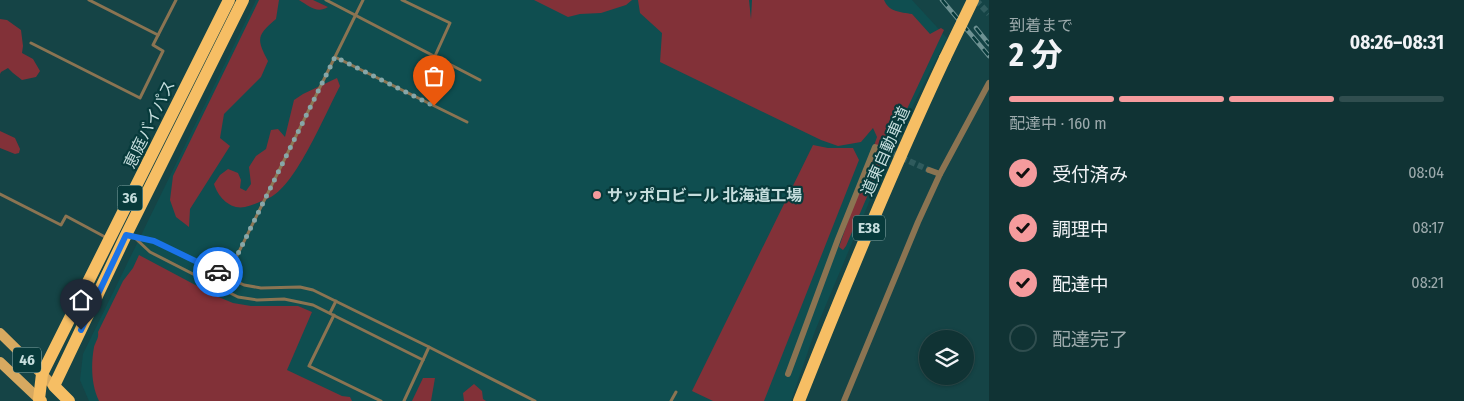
<!DOCTYPE html>
<html lang="ja">
<meta charset="utf-8">
<style>
body{margin:0;font-family:"Fira Sans Condensed","Noto Sans JP",sans-serif;background:#1e3f40;color:#f1f3f6;height:100vh;display:flex;flex-direction:column;font-size:19px;white-space:nowrap}
*{box-sizing:border-box;margin:0}
p{font-size:16px;color:#9caaac}
.icon{flex:none;width:28px;height:28px;fill:none;stroke:currentColor;stroke-width:2;stroke-linecap:round;stroke-linejoin:round}
.map{position:relative;flex:1;overflow:hidden}
.side{display:flex;flex-direction:column;background:#103334;width:475px}
.side>*{flex:none}
.fabs{position:absolute;left:919px;top:330px;display:grid;gap:10px}
.fabs a{display:grid;place-items:center;width:55px;height:55px;border-radius:50%;background:#103334;box-shadow:0 1px 4px #0004,0 0 0 1px #304e4f;font-size:25px}
.pin{position:absolute;display:grid;place-items:center;width:42px;height:42px;color:#fff;margin:-51px -21px;border-radius:50% 50% 50% 0;rotate:-45deg;box-shadow:0 0 5px #0007}
.pin .icon{rotate:45deg}
.courier{position:absolute;display:grid;place-items:center;width:50px;height:50px;margin:-25px;border:4px solid #1a73e8;border-radius:50%;background:#fff;color:#222;box-shadow:0 1px 6px #0007}
.overview em{font-style:normal;font-weight:700}
.overview div{display:flex;flex-direction:column-reverse}
.overview{display:flex;align-items:center;justify-content:space-between;height:85px;padding:0 20px}
h1{font-size:32px;font-weight:700;line-height:38px}
.bar{display:grid;grid-template-columns:repeat(4,1fr);gap:8px 5px;align-content:center;height:60px;padding:0 20px}
.bar i{height:6px;border-radius:4px;background:#304e4f}
.bar .on{background:#f59b9d}
.bar p{grid-column:span 4}
ol{padding:0 20px;list-style:none}
li{display:flex;align-items:center;gap:15px;height:55px}
li p{margin-inline-start:auto}
li .icon{padding:5px;border-radius:50%;background:#f59b9d;color:#111;stroke-width:4}
li:last-child{color:#9caaac}
li i{width:28px;height:28px;border:2px solid #304e4f;border-radius:50%}
main{display:flex;flex:1;min-height:0}
.map>svg:first-child{display:block}
</style>
<main>
<div class="map">
<svg width="989" height="401" viewBox="0 0 989 401">
<rect width="100%" height="100%" fill="#154446"/>
<polygon fill="#0f4e50" points="256,0 912,0 947,38 894,143 815,331 791,401 89,401 80,380 83,354"/>
<g fill="#823138">
<path d="M259 0H279L276 19C257 35 256 39 268 61L261 77 224 114 220 138 230 146 190 209 189 227 176 217 170 200 173 176Z"/>
<path d="M299 0H313L328 7C317 14 309 6 299 0Z"/>
<polygon points="534,0 632,0 626,5 601,13 580,14 568,17"/>
<path d="M638 0H749L751 19 752 0H884C889 12 900 12 912 14L930 34 941 28 944 30 878 171 846 246 843 250 839 247 877 137 873 128 861 142 838 146 821 140 660 62 662 33 640 13Z"/>
<polygon points="0,19 7,20 21,30 23,46 22,53 33,59 40,71 36,77 22,80 13,73 8,68 1,72 0,74"/>
<path d="M337 78 340 86C325 114 297 183 271 197 263 201 253 205 245 207 230 210 218 197 214 184L220 175 228 169 238 173 241 180 240 188 246 191 251 184 249 167 256 156 266 149 271 130 278 129 285 137 294 100 303 94Z"/>
<polygon points="0,131 15,138 20,149 19,153 15,154 0,148"/>
<polygon points="813,145 828,148 853,148 859,160 764,401 713,401 692,391"/>
<path d="M139 255 216 296 233 303 251 306H298L312 312 287 370 342 396 350 397 352 401H99C91 385 91 364 94 347 96 341 99 338 98 332L123 281 133 268Z"/>
<polygon points="423,378 435,378 431,401 412,401"/>
<polygon points="474,384 482,391 483,399 486,401 464,401 463,393"/>
</g>
<g fill="none" stroke-linecap="round" stroke-linejoin="round">
<g stroke="#2f5b5d" stroke-width="6" stroke-dasharray="6 3" stroke-linecap="butt">
<polyline points="976,0 989,14"/>
<polyline points="885,150 929,170"/>
</g>
<g stroke="#8b7452" stroke-width="3">
<polyline points="89,0 158,35"/>
<polyline points="326,0 480,80"/>
<polyline points="402,0 450,23 435,56"/>
<polyline points="31,43 140,98 163,51 153,45 176,0"/>
<polyline points="335,57 467,122"/>
<polyline points="0,194 61,225 66,216 107,238"/>
<polyline points="129,236 154,241 244,285 261,288 300,287 313,290 429,347 535,401"/>
<polyline points="135,238 150,252 238,297 257,300 284,299 313,305 423,360 429,347"/>
<polyline points="220,288 227,276 363,0"/>
<polyline points="330,313 336,301"/>
<polyline points="334,315 309,366 381,401"/>
<polyline points="404,401 423,360"/>
<polyline points="671,401 676,392"/>
</g>
<g stroke="#8b7452" stroke-width="6">
<polyline points="929,170 940,174"/>
<polyline points="788,374 838,239 875,147 885,150"/>
<polyline points="844,401 918,222 940,174 989,83"/>
</g>
<g stroke="#d7a960" stroke-width="10">
<polyline points="0,333 54,386"/>
<polyline points="0,362 39,399"/>
</g>
<g stroke="#f6be64" stroke-width="12">
<polyline points="41,401 39,399 42,374 229,0"/>
<polyline points="69,401 54,386 126,235 243,0"/>
<path d="M799 401C845 285 892 171 945 58"/>
</g>
<g stroke="#6e9293" stroke-width="4.5">
<g id="rail">
<polyline points="942,0 989,56"/>
<polyline points="976,28 989,44"/>
</g>
</g>
<use href="#rail" stroke="#073a3b" stroke-width="2.5" stroke-dasharray="8" stroke-linecap="butt"/>
<polyline stroke="#f6be64" stroke-width="12" points="945,58 973,0"/>
</g>
<g fill="none" stroke-linecap="round" stroke-linejoin="round">
<polyline stroke="#87a7a8" stroke-width="5" stroke-dasharray="0 9" points="218,272 227,276 335,57 434,106"/>
<polyline stroke="#1a73e8" stroke-width="6" points="81,330 126,235 154,241 218,272"/>
</g>
<circle fill="#f59b9d" stroke="#073a3b" stroke-width="2" cx="597" cy="195" r="5"/>
<g text-anchor="middle" stroke-width="4.5" stroke-linejoin="round" paint-order="stroke">
<g fill="#073a3b" stroke="#8cacac" stroke-width="1">
<rect x="117.5" y="185.5" width="25" height="25" rx="4"/>
<rect x="853" y="215.5" width="32" height="25" rx="4"/>
<rect x="13" y="347.5" width="28" height="25" rx="4"/>
</g>
<g font-size="15" font-weight="bold" fill="#c5dddd">
<text x="130" y="203">36</text>
<text x="869" y="233">E38</text>
<text x="27" y="365">46</text>
</g>
<g font-size="16" fill="#c5dddd" stroke="#073a3b">
<text transform="translate(149 124) rotate(-64)" y="6">恵庭バイパス</text>
<text transform="translate(885 151) rotate(-66)" y="6">道東自動車道</text>
</g>
<g font-size="16" font-weight="bold" fill="#c5dddd" stroke="#073a3b" text-anchor="start">
<text x="607" y="201">サッポロビール 北海道工場</text>
</g>
</g>
</svg>
<div class="fabs">
<a><svg class="icon" aria-label="layers" viewBox="0 0 24 24"><path d="M12 4l9 5-9 5-9-5zM3 14l9 5 9-5"/></svg></a>
</div>
<div class="pin" style="left:434px;top:106px;background:#ea580c"><svg class="icon" aria-label="bag" viewBox="0 0 24 24"><path d="M5 8h14l-1 12H6zM9 8a3 3 0 0 1 6 0"/></svg></div>
<div class="pin" style="left:81px;top:330px;background:#1f2937"><svg class="icon" aria-label="home" viewBox="0 0 24 24"><path d="M3 11l9-7 9 7M6 9v11h12V9"/></svg></div>
<div class="courier" style="left:218px;top:272px"><svg class="icon" aria-label="car" viewBox="0 0 24 24"><path d="M5 17H2v-5l4-1 3-4h7l3 4 3 1v5h-3M9 17h6M6 11h13"/><circle cx="7" cy="17" r="2"/><circle cx="17" cy="17" r="2"/></svg></div>
</div>
<section class="side">
<div class="overview"><div><h1>2 分</h1><p>到着まで</p></div><em>08:26–08:31</em></div>
<div class="bar"><i class="on"></i><i class="on"></i><i class="on"></i><i></i><p>配達中 · 160 m</p></div>
<ol>
<li><svg class="icon" aria-label="check" viewBox="0 0 24 24"><path d="M5 12l5 5 9-10"/></svg>受付済み<p>08:04</p></li>
<li><svg class="icon" aria-label="check" viewBox="0 0 24 24"><path d="M5 12l5 5 9-10"/></svg>調理中<p>08:17</p></li>
<li><svg class="icon" aria-label="check" viewBox="0 0 24 24"><path d="M5 12l5 5 9-10"/></svg>配達中<p>08:21</p></li>
<li><i></i>配達完了</li>
</ol>
</section>
</main>
